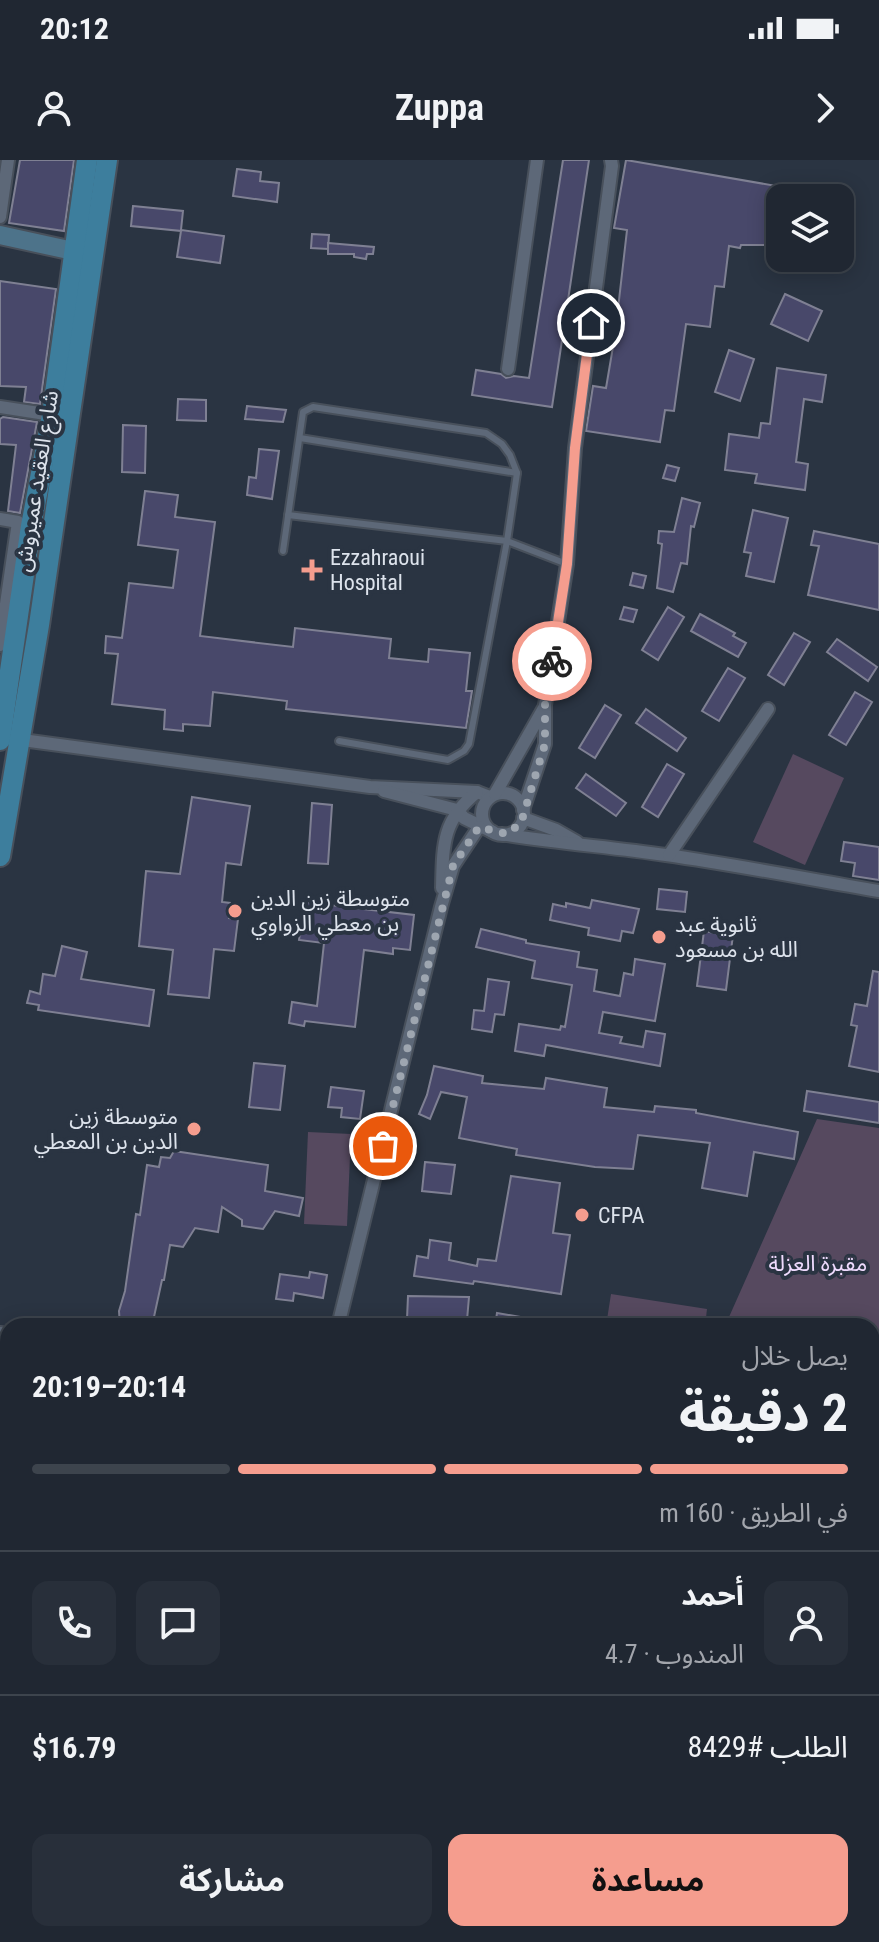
<!DOCTYPE html>
<html lang="ar">
<meta charset="utf-8">
<style>
body{margin:0;font-family:"Roboto Condensed","Noto Sans Arabic",sans-serif;background:#282f3a;color:#f1f3f6;direction:rtl;height:100vh;display:flex;flex-direction:column;font-size:30px;white-space:nowrap}
*{box-sizing:border-box;margin:0}
p{font-size:26px;color:#a2a5ac}
.icon{flex:none;width:44px;height:44px;fill:none;stroke:currentColor;stroke-width:2;stroke-linecap:round;stroke-linejoin:round}
.map{position:relative;flex:1;overflow:hidden;direction:ltr}
.drawer{position:absolute;left:0px;top:1158px;width:880px;height:624px;display:flex;flex-direction:column;background:#202732;border-radius:24px 24px 0 0;box-shadow:0 4px 20px #0003,0 0 0 2px #3d444d;direction:rtl}
.drawer>*{flex:none}
.buttons{position:absolute;left:766px;top:24px;display:grid;gap:16px}
.buttons a{display:grid;place-items:center;width:88px;height:88px;border-radius:16px;background:#202732;box-shadow:0 4px 20px #0003,0 0 0 2px #3d444d;font-size:40px}
.pin{position:absolute;display:grid;place-items:center;width:68px;height:68px;color:#fff;margin:-34px;border:4px solid #fff;border-radius:50%;box-shadow:0 2px 8px #0007}
.courier{position:absolute;display:grid;place-items:center;width:80px;height:80px;margin:-40px;border:6px solid #f59d8e;border-radius:50%;background:#fff;color:#222;box-shadow:0 2px 10px #0007}
.summary em{font-style:normal;font-weight:700}
.summary div{display:flex;flex-direction:column-reverse}
.summary{display:flex;align-items:center;justify-content:space-between;height:136px;padding:0 32px}
h1{font-size:52px;font-weight:700;line-height:60px}
.bar{display:grid;grid-template-columns:repeat(4,1fr);gap:12px 8px;align-content:center;height:96px;padding:0 32px}
.bar i{height:10px;border-radius:6px;background:#3d444d}
.bar .current{background:#f59d8e}
.bar p{grid-column:span 4}
.line{display:flex;align-items:center;gap:20px;padding:0 32px;border-top:2px solid #3d444d}
.line div{flex:1}
.round{display:grid;place-items:center;flex:none;width:84px;height:84px;border-radius:16px;background:#282f3a}
.primary-button{display:flex;gap:16px;margin-top:auto;padding:16px 32px}
.primary-button a{flex:1;height:92px;border-radius:16px;background:#f59d8e;color:#111;font-size:32px;font-weight:700;line-height:92px;text-align:center}
.primary-button a+a{background:#282f3a;color:#f1f3f6}
.status{display:flex;justify-content:space-between;align-items:center;height:56px;padding:0 40px;background:#202732;direction:ltr}
.status svg{height:22px;fill:currentColor}
header{display:flex;justify-content:space-between;align-items:center;height:104px;padding:0 32px;background:#202732;font-size:36px;font-weight:700}
.map>svg:first-child{display:block}
</style>
<div class="status"><b>20:12</b><svg viewBox="0 0 49 12"><path d="M0 12V9h3v3zM5 12V6h3v6zM10 12V3h3v9zM15 12V0h3v12zM26 1h20v11H26zM47 4h2v5h-2z"/></svg></div>
<header><svg class="icon" aria-label="forward" viewBox="0 0 24 24"><path d="M9 5l7 7-7 7"/></svg>Zuppa<svg class="icon" aria-label="person" viewBox="0 0 24 24"><circle cx="12" cy="8" r="4"/><path d="M4 21q1-7 8-7t8 7"/></svg></header>
<div class="map">
<svg width="879" height="1782" viewBox="0 0 879 1782">
<rect width="100%" height="100%" fill="#2a3442"/>
<g fill="#56495f">
<polygon points="793,594 844,618 805,705 753,682"/>
<polygon points="817,959 879,968 879,1261 872,1259 872,1166 725,1166"/>
<polygon points="308,972 351,974 347,1066 304,1064"/>
<polygon points="611,1134 707,1149 705,1166 606,1166"/>
<polygon points="872,1273 879,1275 879,1424 872,1435"/>
</g>
<g fill="none" stroke-linecap="round" stroke-linejoin="round">
<g stroke="#1c5156" stroke-width="26">
<polyline points="872,1647 879,1638"/>
<polyline points="793,1782 797,1774"/>
</g>
</g>
<g fill="#48486a" stroke="#7f8093" stroke-width="2">
<polygon points="20,0 74,0 64,71 9,63"/>
<polygon points="563,0 589,0 552,247 472,235 476,210 501,214 506,218 514,216 529,218"/>
<polygon points="626,0 782,27 777,57 772,56 771,85 741,85 740,88 729,86 724,127 715,126 710,167 686,164 674,251 665,250 660,282 586,271 593,226 606,228 615,175 627,70 614,68"/>
<polygon points="237,9 261,12 260,21 279,23 277,42 233,36"/>
<polygon points="133,46 183,51 181,70 224,76 220,103 177,97 181,71 131,66"/>
<polygon points="312,74 329,75 328,89 311,88"/>
<polygon points="328,83 374,87 373,94 367,94 366,99 354,97 354,94 328,94"/>
<polygon points="0,121 56,129 40,244 24,242 26,227 0,226"/>
<polygon points="785,134 822,151 808,181 771,164"/>
<polygon points="729,190 754,199 740,241 715,232"/>
<polygon points="777,208 826,215 822,242 804,239 796,302 808,304 805,330 755,323 757,314 725,310 729,274 759,278 761,263 770,264"/>
<polygon points="178,239 206,240 206,261 177,260"/>
<polygon points="247,246 286,250 283,262 245,259"/>
<polygon points="3,257 37,262 20,353 8,351 16,285 0,284 0,259"/>
<polygon points="123,265 146,266 145,313 122,312"/>
<polygon points="259,289 279,291 272,339 247,335 249,317 256,318"/>
<polygon points="667,305 679,308 675,321 663,318"/>
<polygon points="145,331 178,335 175,357 215,362 200,476 293,487 295,468 391,479 389,498 428,502 429,489 470,493 466,531 472,531 466,568 286,549 287,541 213,532 210,566 183,564 183,571 164,569 165,550 112,544 118,494 105,493 106,476 122,478 129,423 173,428 178,390 138,385"/>
<polygon points="682,338 700,343 694,367 691,366 687,404 681,403 673,432 657,428 662,384 658,383 659,371 674,372"/>
<polygon points="753,350 788,358 774,422 746,416 751,393 744,392"/>
<polygon points="814,371 879,384 879,450 808,435 819,386 811,385"/>
<polygon points="633,413 646,416 643,428 630,425"/>
<polygon points="624,447 637,450 633,462 620,459"/>
<polygon points="668,447 684,457 658,500 642,490"/>
<polygon points="700,454 735,473 733,476 746,483 738,497 691,471"/>
<polygon points="794,473 810,482 784,525 768,515"/>
<polygon points="837,479 877,507 868,521 827,492"/>
<polygon points="728,508 745,518 719,561 702,551"/>
<polygon points="855,532 872,542 846,585 829,575"/>
<polygon points="605,545 621,555 595,598 579,588"/>
<polygon points="646,549 686,578 677,591 636,563"/>
<polygon points="667,604 684,614 658,657 642,647"/>
<polygon points="586,614 626,643 616,656 576,628"/>
<polygon points="192,637 250,646 241,705 226,703 222,742 230,743 229,758 238,759 234,791 214,789 209,838 168,834 173,790 139,786 146,711 180,714"/>
<polygon points="312,643 332,645 328,704 308,703"/>
<polygon points="844,682 879,687 879,720 853,716 855,703 841,701"/>
<polygon points="659,729 687,732 685,752 657,749"/>
<polygon points="592,740 639,749 633,773 622,771 620,781 588,775 589,768 550,760 553,744 566,747 566,743 590,748"/>
<polygon points="304,742 414,755 410,790 393,788 393,794 364,790 355,867 305,861 304,866 289,863 292,842 317,846 324,783 299,780"/>
<polygon points="716,765 734,767 726,830 697,826 704,771 715,773"/>
<polygon points="481,769 526,780 526,783 579,792 577,807 597,810 594,831 620,836 624,813 633,815 635,799 665,804 655,861 603,852 599,873 622,877 620,883 643,887 646,871 665,874 660,906 546,885 544,896 515,891 519,864 560,870 561,866 565,867 572,825 532,818 535,801 476,787"/>
<polygon points="62,786 87,792 81,819 154,830 149,866 38,850 39,845 27,843 30,831 40,834 43,814 55,816"/>
<polygon points="873,811 879,812 879,912 849,906 857,866 851,865 855,844 867,846"/>
<polygon points="488,819 509,822 504,855 495,854 492,872 472,869 474,850 484,851"/>
<polygon points="254,903 285,906 280,950 249,947"/>
<polygon points="434,906 483,916 482,923 544,929 546,918 607,928 604,947 654,952 655,946 696,950 696,953 798,972 794,999 754,992 747,1036 702,1028 710,983 638,975 633,1009 595,1007 516,995 517,989 459,978 467,937 441,932 430,959 419,954 427,935"/>
<polygon points="331,927 364,931 360,959 341,957 342,948 328,947"/>
<polygon points="807,931 879,942 879,963 804,951"/>
<polygon points="174,991 268,1005 265,1031 303,1038 299,1056 275,1051 263,1069 242,1066 242,1060 222,1047 218,1072 195,1068 183,1087 170,1085 164,1120 162,1120 152,1166 120,1166 119,1151 125,1131 136,1054 140,1055 147,1005 159,1007 161,997 170,998"/>
<polygon points="425,1002 455,1005 451,1034 422,1031"/>
<polygon points="511,1016 560,1023 553,1073 570,1075 561,1134 474,1121 473,1124 414,1116 417,1096 428,1098 430,1080 451,1083 449,1100 477,1106 478,1099 496,1101"/>
<polygon points="310,1112 327,1115 323,1138 294,1133 293,1141 276,1139 280,1114 309,1118"/>
<polygon points="408,1136 469,1137 467,1160 407,1159"/>
<polygon points="497,1153 538,1160 538,1166 495,1166"/>
</g>
<g fill="none" stroke-linecap="round" stroke-linejoin="round">
<g stroke="#48505b" stroke-width="10">
<g id="lane">
<polyline points="300,278 517,313"/>
<polyline points="288,355 507,381 567,404"/>
<polyline points="283,391 303,252 313,247 486,273 502,284 510,295 517,313 507,381 469,584 464,591 448,600 339,581"/>
</g>
</g>
<g stroke="#48505b" stroke-width="16">
<g id="street">
<polyline points="0,57 8,0"/>
<polyline points="508,209 537,0"/>
<polyline points="0,247 52,255"/>
<polyline points="0,359 18,362 0,485"/>
<polyline points="15,579 370,627 477,632 490,637"/>
<polyline points="384,631 457,650 464,658 493,672"/>
<circle cx="503" cy="654" r="21"/>
<polyline points="495,634 544,548"/>
<polyline points="523,650 545,584 545,545 567,404 575,288 612,6 611,0"/>
<polyline points="523,658 556,670 577,682"/>
<path d="M501 674C556 683 611 687 666 695 737 705 808 719 879 731"/>
<polyline points="669,695 768,549"/>
<path d="M442 728C443 685 442 660 477 632"/>
<polyline points="338,1166 441,747 453,706 479,667"/>
<polyline points="0,1173 8,1174"/>
<polyline points="0,1256 8,1258"/>
<polyline points="872,1267 879,1269"/>
<polyline points="0,1361 8,1363"/>
<polyline points="0,1565 8,1566"/>
<polyline points="0,1678 8,1679"/>
<polyline points="204,1774 208,1782"/>
<polyline points="425,1774 427,1774"/>
<polyline points="150,1782 168,1774"/>
</g>
</g>
<g stroke="#48505b" stroke-width="22">
<polyline id="secondary" points="0,75 87,94"/>
</g>
<g stroke="#48505b" stroke-width="24">
<g id="primary">
<polyline points="0,580 31,366 52,255 87,0"/>
<polyline points="0,696 39,465 107,0"/>
</g>
</g>
<use href="#lane" stroke="#5d6878" stroke-width="6"/>
<use href="#street" stroke="#5d6878" stroke-width="12"/>
<use href="#secondary" stroke="#4d738a" stroke-width="18"/>
<use href="#primary" stroke="#3d7e9d" stroke-width="20"/>
</g>
<g fill="none" stroke-linecap="round" stroke-linejoin="round">
<polyline stroke="#9ea6b0" stroke-width="8" stroke-dasharray="0 14.4" points="383,986 453,706 479,667 507,674 521,663 545,584 545,545 552,501"/>
<polyline stroke="#f59d8e" stroke-width="10" points="552,501 567,404 575,288 591,163"/>
</g>
<g fill="#f59d8e" stroke="#2a3442" stroke-width="3">
<path d="M308 398h8v8h8v8h-8v8h-8v-8h-8v-8h8z"/>
<circle cx="235" cy="751" r="8"/>
<circle cx="659" cy="777" r="8"/>
<circle cx="194" cy="969" r="8"/>
<circle cx="582" cy="1055" r="8"/>
</g>
<g text-anchor="middle" stroke-width="8" stroke-linejoin="round" paint-order="stroke">
<g font-size="22" fill="#dde3ec" stroke="#2a3442">
<text transform="translate(36 321) rotate(-81)" y="8">شارع العقيد عميروش</text>
</g>
<g font-size="22" fill="#dde3ec" stroke="#2a3442" text-anchor="start">
<text x="330" y="405">Ezzahraoui<tspan x="330" dy="25">Hospital</tspan></text>
<text x="251" y="746">متوسطة زين الدين<tspan x="251" dy="25">بن معطي الزواوي</tspan></text>
<text x="675" y="772">ثانوية عبد<tspan x="675" dy="25">الله بن مسعود</tspan></text>
<text x="178" y="964" text-anchor="end">متوسطة زين<tspan x="178" dy="25">الدين بن المعطي</tspan></text>
<text x="598" y="1063">CFPA</text>
</g>
<g font-size="22" fill="#efdbfe" stroke="#2a3442">
<text x="818" y="1111">مقبرة العزلة</text>
</g>
</g>
</svg>
<div class="buttons">
<a><svg class="icon" aria-label="layers" viewBox="0 0 24 24"><path d="M12 4l9 5-9 5-9-5zM3 14l9 5 9-5"/></svg></a>
</div>
<div class="pin" style="left:383px;top:986px;background:#ea580c"><svg class="icon" aria-label="bag" viewBox="0 0 24 24"><path d="M5 8h14l-1 12H6zM9 8a3 3 0 0 1 6 0"/></svg></div>
<div class="pin" style="left:591px;top:163px;background:#1f2937"><svg class="icon" aria-label="home" viewBox="0 0 24 24"><path d="M3 11l9-7 9 7M6 9v11h12V9"/></svg></div>
<div class="courier" style="left:552px;top:501px"><svg class="icon" aria-label="bike" viewBox="0 0 24 24"><circle cx="6" cy="16" r="4"/><circle cx="18" cy="16" r="4"/><path d="M6 16l4-8h5l3 8M10 8l3 8H6M13 5h3"/></svg></div>
<section class="drawer">
<div class="summary"><div><h1>2 دقيقة</h1><p>يصل خلال</p></div><em>20:14–20:19</em></div>
<div class="bar"><i class="current"></i><i class="current"></i><i class="current"></i><i></i><p>في الطريق · 160 m</p></div>
<div class="line" style="height:144px"><a class="round"><svg class="icon" aria-label="person" viewBox="0 0 24 24"><circle cx="12" cy="8" r="4"/><path d="M4 21q1-7 8-7t8 7"/></svg></a><div><b>أحمد</b><p>المندوب · 4.7</p></div><a class="round"><svg class="icon" aria-label="chat" viewBox="0 0 24 24"><path d="M4 5h16v11H9l-5 4z"/></svg></a><a class="round"><svg class="icon" aria-label="phone" viewBox="0 0 24 24"><path d="M5 4h4l2 5-3 2q2 4 5 5l2-3 5 2v4C11 20 4 13 5 4z"/></svg></a></div>
<div class="line" style="height:104px"><div>الطلب #8429</div><b>$16.79</b></div>
<div class="primary-button"><a>مساعدة</a><a>مشاركة</a></div>
</section>
</div>
